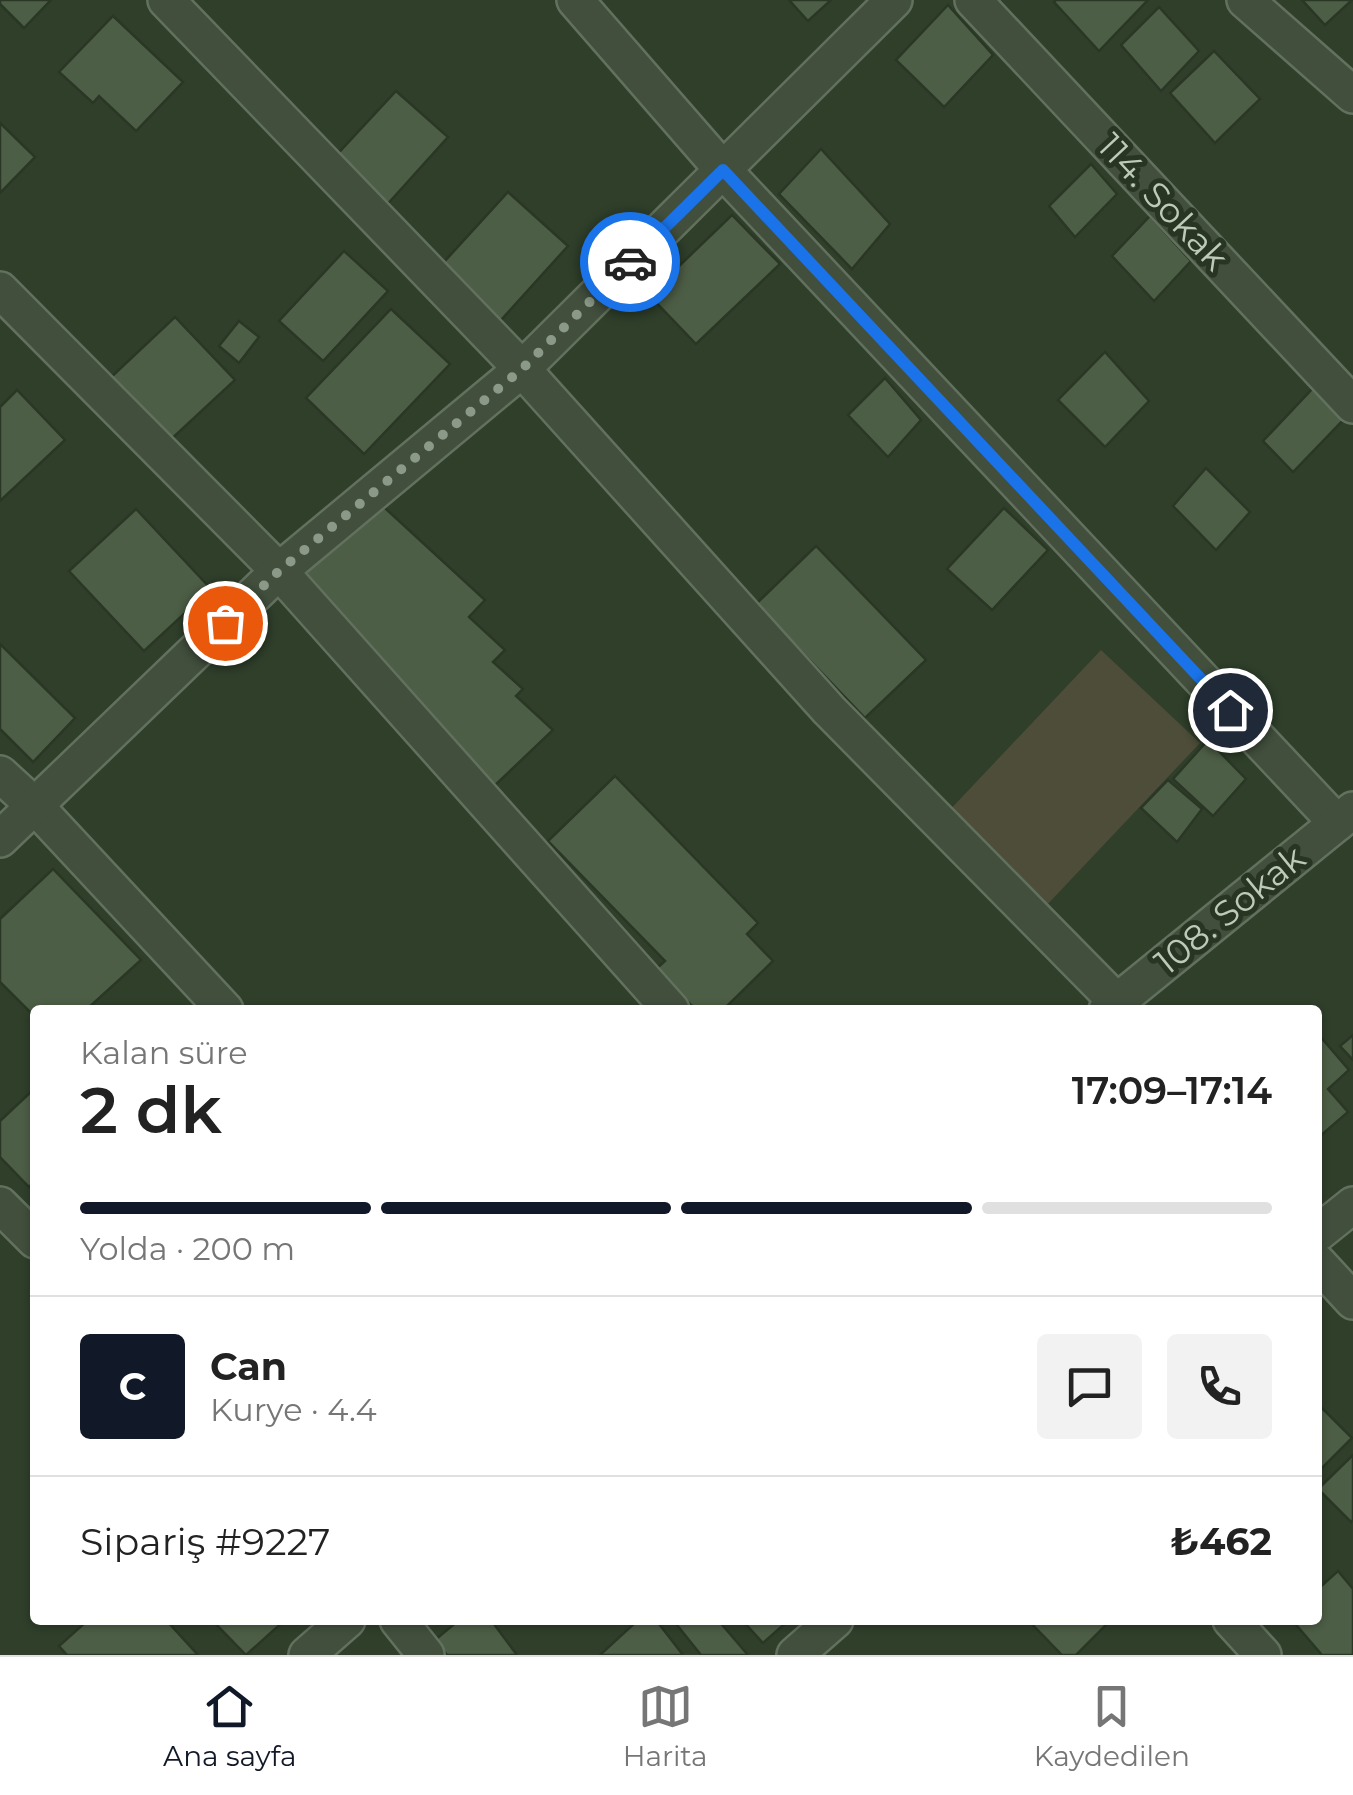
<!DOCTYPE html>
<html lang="tr">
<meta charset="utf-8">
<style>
body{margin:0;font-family:Montserrat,sans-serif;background:#f2f2f2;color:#222;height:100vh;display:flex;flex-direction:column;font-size:38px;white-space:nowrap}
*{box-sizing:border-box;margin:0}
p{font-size:32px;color:#767676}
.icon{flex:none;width:55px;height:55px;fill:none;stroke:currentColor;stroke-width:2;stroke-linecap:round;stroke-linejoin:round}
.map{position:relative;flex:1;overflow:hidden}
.panel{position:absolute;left:30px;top:1005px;width:1292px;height:620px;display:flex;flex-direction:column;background:#fff;border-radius:10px;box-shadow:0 2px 8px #0004}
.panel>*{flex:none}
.pin{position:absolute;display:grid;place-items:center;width:85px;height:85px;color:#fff;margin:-42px;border:5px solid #fff;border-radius:50%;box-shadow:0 2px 10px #0007}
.courier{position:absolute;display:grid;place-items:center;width:100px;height:100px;margin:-50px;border:8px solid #1a73e8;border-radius:50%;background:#fff;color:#222;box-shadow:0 2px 12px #0007}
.overview em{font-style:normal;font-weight:600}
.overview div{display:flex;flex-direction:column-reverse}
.overview{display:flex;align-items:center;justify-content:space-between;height:170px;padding:0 50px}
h1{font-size:65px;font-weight:600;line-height:75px}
.bar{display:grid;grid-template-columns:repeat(4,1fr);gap:15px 10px;align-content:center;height:120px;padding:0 50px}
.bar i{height:12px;border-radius:8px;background:#e0e0e0}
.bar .current{background:#111827}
.bar p{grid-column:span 4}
.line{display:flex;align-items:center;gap:25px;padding:0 50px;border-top:2px solid #e0e0e0}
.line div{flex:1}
.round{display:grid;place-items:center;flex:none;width:105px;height:105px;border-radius:10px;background:#f2f2f2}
.menu{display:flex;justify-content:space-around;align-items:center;height:140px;border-top:2px solid #e0e0e0;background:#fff;font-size:28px;color:#767676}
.menu a{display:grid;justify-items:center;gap:5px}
.menu .current{color:#111827}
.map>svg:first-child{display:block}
</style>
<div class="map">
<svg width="1353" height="1655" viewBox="0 0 1353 1655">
<rect width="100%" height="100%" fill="#2f3f2a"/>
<polygon fill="#4d4d3a" points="1101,650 1200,743 1045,907 946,814"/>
<g fill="#4d5e46" stroke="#293724" stroke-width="2.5">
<polygon points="0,0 51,0 24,28 0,4"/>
<polygon points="789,0 831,0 808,21"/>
<polygon points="1056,0 1148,0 1099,51 1054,2"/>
<polygon points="1302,0 1352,0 1325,25"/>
<polygon points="948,5 993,55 944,107 896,60"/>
<polygon points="1159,7 1199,51 1161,91 1121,45"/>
<polygon points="113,16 183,82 136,131 99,96 93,103 59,72"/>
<polygon points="1214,51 1260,99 1215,143 1170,93"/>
<polygon points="396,91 448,137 384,208 332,160"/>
<polygon points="0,123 35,157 0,193"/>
<polygon points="821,149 890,224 852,269 779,194"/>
<polygon points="1091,164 1117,194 1075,237 1049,206"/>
<polygon points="508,192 568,246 493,329 433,274"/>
<polygon points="732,215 780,264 696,344 649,295"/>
<polygon points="1150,216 1191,261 1154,301 1112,256"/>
<polygon points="344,251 388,291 323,361 279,321"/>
<polygon points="391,309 450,364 364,454 306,398"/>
<polygon points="175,317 235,380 166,444 107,381"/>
<polygon points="239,321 259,337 239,363 219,346"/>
<polygon points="1105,352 1149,401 1105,447 1058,400"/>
<polygon points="885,378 921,420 888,457 848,415"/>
<polygon points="1315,386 1346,417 1293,472 1263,441"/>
<polygon points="17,390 65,440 0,501 0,407"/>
<polygon points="1206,468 1250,512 1216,550 1173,506"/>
<polygon points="374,498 485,600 469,617 505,650 493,662 523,689 516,696 553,730 491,789 295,574"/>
<polygon points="1004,508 1048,550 992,610 947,569"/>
<polygon points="136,509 211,589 144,651 69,571"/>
<polygon points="816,546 926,660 865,718 756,604"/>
<polygon points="0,644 75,718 33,762 0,729"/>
<polygon points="1208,740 1246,779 1213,816 1173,779"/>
<polygon points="615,776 758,923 747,934 773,961 723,1010 696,1010 656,969 665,961 548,841"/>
<polygon points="1168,780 1202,809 1177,842 1141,808"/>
<polygon points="53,869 141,960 86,1010 35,1010 35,1017 0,982 0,919"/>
<polygon points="1318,1034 1349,1070 1328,1089 1348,1112 1318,1138"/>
<polygon points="1353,1035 1353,1060 1340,1046"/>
<polygon points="35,1088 35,1181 29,1187 0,1157 0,1121"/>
<polygon points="1318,1404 1352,1438 1318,1472"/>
<polygon points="1353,1455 1353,1520 1351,1522 1318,1489"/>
<polygon points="1338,1571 1353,1589 1353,1655 1322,1655 1292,1620 1318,1620 1318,1589"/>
<polygon points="88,1620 166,1620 198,1655 67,1655 59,1646"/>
<polygon points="212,1620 285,1620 246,1655"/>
<polygon points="459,1620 491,1620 517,1655 447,1655 435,1640"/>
<polygon points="638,1620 656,1620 683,1655 600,1655"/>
<polygon points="673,1620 718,1620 748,1655 701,1655"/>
<polygon points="742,1620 789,1620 763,1643"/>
<polygon points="1028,1620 1111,1620 1076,1655 1062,1655"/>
</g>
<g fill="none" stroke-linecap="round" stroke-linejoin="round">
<g stroke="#62705e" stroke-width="40">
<g id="minor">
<polyline points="166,0 522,369 829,710 1117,1002"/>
<polyline points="575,0 723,170 1337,823"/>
<polyline points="973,0 1353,405"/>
<polyline points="1245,0 1353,95"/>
<polyline points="0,290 279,571 671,1010"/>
<polyline points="0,774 36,807 225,1010"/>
<polyline points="0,839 279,571 522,369 894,0"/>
<polyline points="1107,1010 1353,810"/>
<polyline points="0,1205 35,1240"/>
<polyline points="1318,1233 1353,1205"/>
<polyline points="1318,1263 1353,1301"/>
<polyline points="398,1620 426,1655"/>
<polyline points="1231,1620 1263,1655"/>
<polyline points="307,1655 347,1620"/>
<polyline points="795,1655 835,1620"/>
</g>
</g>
<use href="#minor" stroke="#424f3d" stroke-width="35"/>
</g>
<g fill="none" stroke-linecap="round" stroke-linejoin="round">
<polyline stroke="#8b9988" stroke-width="10" stroke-dasharray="0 18" points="225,623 279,571 522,369 630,262"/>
<polyline stroke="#1a73e8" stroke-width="12" points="630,262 723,170 1230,710"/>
</g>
<g text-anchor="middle" stroke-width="10" stroke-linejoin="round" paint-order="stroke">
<g font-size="35" fill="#bdcaba" stroke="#273522">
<text transform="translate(1163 202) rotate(47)" y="12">114. Sokak</text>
<text transform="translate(1230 910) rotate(-39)" y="12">108. Sokak</text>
</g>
</g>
</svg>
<div class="pin" style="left:225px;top:623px;background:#ea580c"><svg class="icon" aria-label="bag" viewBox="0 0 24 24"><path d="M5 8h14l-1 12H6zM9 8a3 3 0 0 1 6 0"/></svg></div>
<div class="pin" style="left:1230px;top:710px;background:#1f2937"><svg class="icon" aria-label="home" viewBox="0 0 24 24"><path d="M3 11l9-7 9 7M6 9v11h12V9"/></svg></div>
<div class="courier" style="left:630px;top:262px"><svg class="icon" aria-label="car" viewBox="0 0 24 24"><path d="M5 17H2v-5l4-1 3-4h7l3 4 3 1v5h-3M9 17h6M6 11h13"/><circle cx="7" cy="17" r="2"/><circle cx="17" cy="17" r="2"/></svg></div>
<section class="panel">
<div class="overview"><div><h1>2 dk</h1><p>Kalan süre</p></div><em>17:09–17:14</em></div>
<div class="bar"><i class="current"></i><i class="current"></i><i class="current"></i><i></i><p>Yolda · 200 m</p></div>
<div class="line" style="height:180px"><b class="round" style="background:#111827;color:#fff">C</b><div><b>Can</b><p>Kurye · 4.4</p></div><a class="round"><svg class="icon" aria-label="chat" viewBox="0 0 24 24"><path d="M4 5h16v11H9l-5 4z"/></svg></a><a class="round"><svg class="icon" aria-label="phone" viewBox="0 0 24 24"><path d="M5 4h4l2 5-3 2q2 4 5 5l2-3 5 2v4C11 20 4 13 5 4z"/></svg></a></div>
<div class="line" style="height:130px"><div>Sipariş #9227</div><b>₺462</b></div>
</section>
</div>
<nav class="menu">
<a class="current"><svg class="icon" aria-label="home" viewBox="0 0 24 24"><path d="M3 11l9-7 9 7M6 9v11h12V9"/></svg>Ana sayfa</a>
<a><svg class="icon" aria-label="map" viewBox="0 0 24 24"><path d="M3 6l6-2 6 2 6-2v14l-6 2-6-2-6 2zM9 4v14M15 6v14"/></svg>Harita</a>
<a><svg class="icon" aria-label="saved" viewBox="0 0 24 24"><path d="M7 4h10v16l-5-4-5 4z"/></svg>Kaydedilen</a>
</nav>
